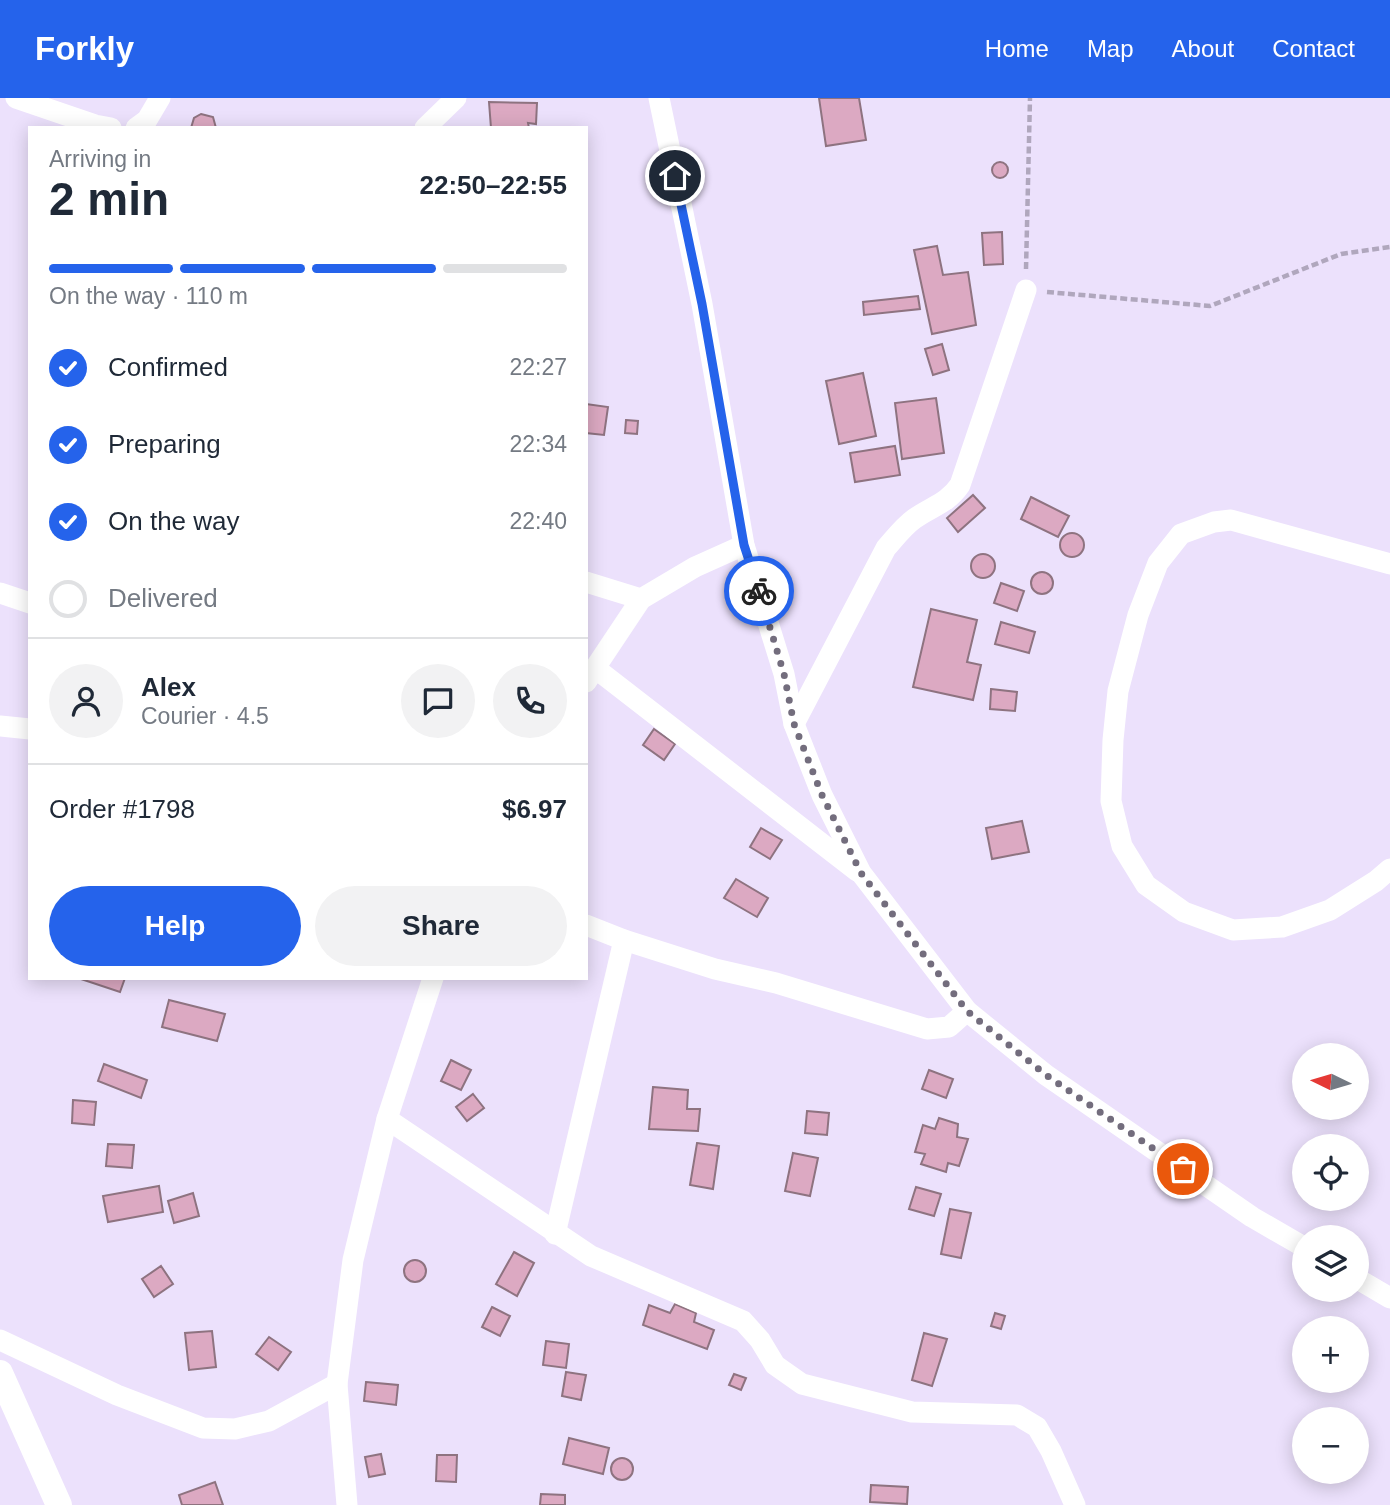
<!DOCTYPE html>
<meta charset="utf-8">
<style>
body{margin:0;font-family:Helvetica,sans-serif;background:#f2f2f3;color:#1f2937;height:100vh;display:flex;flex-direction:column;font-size:26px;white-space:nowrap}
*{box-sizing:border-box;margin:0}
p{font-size:23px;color:#747a83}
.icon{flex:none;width:38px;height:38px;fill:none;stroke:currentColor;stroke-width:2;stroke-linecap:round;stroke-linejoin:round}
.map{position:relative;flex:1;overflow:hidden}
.panel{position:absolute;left:28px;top:28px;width:560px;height:854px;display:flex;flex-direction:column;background:#fff;border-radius:0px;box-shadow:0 4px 18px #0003}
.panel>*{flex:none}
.needle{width:46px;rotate:275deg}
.buttons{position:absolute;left:1292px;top:945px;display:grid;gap:14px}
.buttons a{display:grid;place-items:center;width:77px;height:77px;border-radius:50%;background:#fff;box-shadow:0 4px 18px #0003;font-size:35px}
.pin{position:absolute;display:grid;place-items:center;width:60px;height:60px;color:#fff;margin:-30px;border:4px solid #fff;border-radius:50%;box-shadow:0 2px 7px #0007}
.courier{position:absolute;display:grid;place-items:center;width:70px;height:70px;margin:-35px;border:5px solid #2563eb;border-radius:50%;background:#fff;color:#222;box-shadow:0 2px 9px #0007}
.summary em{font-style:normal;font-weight:700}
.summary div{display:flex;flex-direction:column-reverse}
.summary{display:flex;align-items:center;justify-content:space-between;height:119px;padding:0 21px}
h1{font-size:46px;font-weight:700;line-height:52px}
.bar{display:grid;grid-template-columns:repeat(4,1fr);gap:10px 7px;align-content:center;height:84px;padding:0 21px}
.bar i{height:9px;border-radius:5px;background:#e0e1e3}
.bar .active{background:#2563eb}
.bar p{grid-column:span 4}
.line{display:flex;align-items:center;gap:18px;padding:0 21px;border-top:2px solid #e0e1e3}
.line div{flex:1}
.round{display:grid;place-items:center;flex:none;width:74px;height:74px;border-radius:37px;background:#f2f2f3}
ol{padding:0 21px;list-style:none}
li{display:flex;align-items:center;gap:21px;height:77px}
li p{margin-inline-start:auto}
li .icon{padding:7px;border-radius:50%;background:#2563eb;color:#fff;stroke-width:4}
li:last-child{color:#747a83}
li i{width:38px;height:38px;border:4px solid #e0e1e3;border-radius:50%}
.action{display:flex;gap:14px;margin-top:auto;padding:14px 21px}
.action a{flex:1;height:80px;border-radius:42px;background:#2563eb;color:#fff;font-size:28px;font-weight:700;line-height:80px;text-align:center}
.action a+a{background:#f2f2f3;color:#1f2937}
header{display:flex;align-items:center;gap:42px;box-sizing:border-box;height:98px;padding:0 35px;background:#2563eb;color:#fff}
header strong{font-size:33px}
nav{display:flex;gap:38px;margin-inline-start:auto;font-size:24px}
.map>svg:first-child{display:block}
</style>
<header>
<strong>Forkly</strong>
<nav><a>Home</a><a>Map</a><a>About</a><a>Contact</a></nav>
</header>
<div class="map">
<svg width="1390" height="1407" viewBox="0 0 1390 1407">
<rect width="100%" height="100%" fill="#ece1fc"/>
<g fill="#dca9c2" stroke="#8e7380" stroke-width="2">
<polygon points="819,0 859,0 866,42 826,48"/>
<polygon points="489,4 537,5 536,26 528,25 529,30 491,30"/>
<polygon points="201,16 213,19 216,30 191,30 194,20"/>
<circle cx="1000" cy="72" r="8"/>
<polygon points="1002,134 1003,166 984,167 982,135"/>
<polygon points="937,148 943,177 968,174 976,227 932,236 914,152"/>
<polygon points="918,198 920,211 864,217 863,204"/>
<polygon points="942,246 949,272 933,277 925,251"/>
<polygon points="863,275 876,338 839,346 826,283"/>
<polygon points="936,300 944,355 902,361 895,305"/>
<polygon points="586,306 608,309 604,337 586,335"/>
<polygon points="626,322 638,323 637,336 625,335"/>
<polygon points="895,348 900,377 855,384 850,355"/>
<polygon points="973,397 985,410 958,434 947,420"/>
<polygon points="1031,399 1069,418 1058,439 1021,421"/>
<circle cx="1072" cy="447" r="12"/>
<circle cx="983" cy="468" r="12"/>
<circle cx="1042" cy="485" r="11"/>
<polygon points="1001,485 1024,493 1017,513 994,505"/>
<polygon points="931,511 977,522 967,564 981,567 973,602 913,589"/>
<polygon points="1001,524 1035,534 1029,555 995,546"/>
<polygon points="991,591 1017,594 1015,613 990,611"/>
<polygon points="654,631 675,646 664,662 643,647"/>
<polygon points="1022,723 1029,754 992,761 986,730"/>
<polygon points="761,730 782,742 770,761 750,749"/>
<polygon points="736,781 768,800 757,819 724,800"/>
<polygon points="78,880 125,880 120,894"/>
<polygon points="169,902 225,916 217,943 162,929"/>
<polygon points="451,962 471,972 461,992 441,983"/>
<polygon points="104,966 147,982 141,1000 98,983"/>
<polygon points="929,972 953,981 946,1000 922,991"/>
<polygon points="653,989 688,992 687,1011 700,1011 698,1033 649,1031"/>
<polygon points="473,996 484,1010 467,1023 456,1009"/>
<polygon points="73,1002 96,1004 94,1027 72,1025"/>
<polygon points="807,1013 829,1015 827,1037 805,1035"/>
<polygon points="939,1020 958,1026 957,1039 968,1041 959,1068 948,1065 946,1074 921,1066 925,1056 915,1054 923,1027 935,1031"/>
<polygon points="697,1045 719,1048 713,1091 690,1087"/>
<polygon points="108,1046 134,1047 132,1070 106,1068"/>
<polygon points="793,1055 818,1060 810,1098 785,1093"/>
<polygon points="159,1088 163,1114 108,1124 103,1098"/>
<polygon points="916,1089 941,1096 934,1118 909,1111"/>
<polygon points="193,1095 199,1118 174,1125 168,1103"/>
<polygon points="950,1111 971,1115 961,1160 941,1156"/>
<polygon points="514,1154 534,1165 517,1198 496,1186"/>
<circle cx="415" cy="1173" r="11"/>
<polygon points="161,1168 173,1186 154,1199 142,1181"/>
<polygon points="675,1206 696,1215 694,1224 714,1232 707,1251 643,1227 649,1207 670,1215"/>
<polygon points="492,1209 510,1218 500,1238 482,1229"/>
<polygon points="995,1215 1005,1218 1001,1231 991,1228"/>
<polygon points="212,1233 216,1269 189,1272 185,1235"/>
<polygon points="924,1235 947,1241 932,1288 912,1282"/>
<polygon points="269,1239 291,1254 278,1272 256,1256"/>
<polygon points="546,1243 569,1246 566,1270 543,1267"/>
<polygon points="566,1274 586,1277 581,1302 562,1298"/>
<polygon points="734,1276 746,1280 741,1292 729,1287"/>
<polygon points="366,1284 398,1287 396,1307 364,1303"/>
<polygon points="569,1340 609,1350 603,1376 563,1366"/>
<polygon points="381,1356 385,1376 369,1379 365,1359"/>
<polygon points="437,1357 457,1357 456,1384 436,1383"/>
<circle cx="622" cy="1371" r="11"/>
<polygon points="215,1384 223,1407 182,1407 179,1397"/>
<polygon points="871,1387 908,1389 907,1406 870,1404"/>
<polygon points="541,1396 565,1397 565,1407 540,1407"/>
</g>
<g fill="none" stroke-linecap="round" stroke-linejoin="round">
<g stroke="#b0a7bd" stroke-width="4.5" stroke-dasharray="7 3.5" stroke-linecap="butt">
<polyline points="1026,171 1030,0"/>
<polyline points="1047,194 1210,208 1341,156 1390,149"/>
</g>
<g stroke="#fff" stroke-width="21">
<polyline points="16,0 95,27 111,30"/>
<polyline points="659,0 702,206 744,447 784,576 794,626 822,697 861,775 967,913 1046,977 1252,1119 1304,1149"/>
<polyline points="136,30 147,22 160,0"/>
<polyline points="425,30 456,0"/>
<polyline points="1390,466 1231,422 1214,424 1181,436 1158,465 1138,517 1118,593 1113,642 1111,703 1122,748 1146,787 1184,814 1233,832 1282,829 1330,812 1376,783 1390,771"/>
<polyline points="586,484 641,501"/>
<polyline points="0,495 30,505"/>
<polyline points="595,570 641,501 695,469 744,447"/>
<polyline points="586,584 595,570 857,773"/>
<path d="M794 626 886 450C895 440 903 429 914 421 932 408 947 406 960 387L1026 192"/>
<polyline points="0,628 30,631"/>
<polyline points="586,827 624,842 715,871 776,885 927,931 949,929 967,913"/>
<polyline points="387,1021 591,1158 743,1223 760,1242 775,1267 802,1286 912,1314 1017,1317 1037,1329 1051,1353 1075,1407"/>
<polyline points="555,1136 624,842"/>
<polyline points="1356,1180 1390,1200"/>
<polyline points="0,1242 117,1297 203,1330 235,1331 269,1323 337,1286"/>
<polyline points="347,1407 337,1286 353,1162 387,1021 433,880"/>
</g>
<polyline stroke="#fff" stroke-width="26" points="0,1275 59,1407"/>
</g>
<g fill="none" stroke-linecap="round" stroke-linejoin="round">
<polyline stroke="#736d7d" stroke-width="7" stroke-dasharray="0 12.6" points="759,493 784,576 794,626 822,697 861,775 967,913 1046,977 1183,1071"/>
<polyline stroke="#2563eb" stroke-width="9" points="675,78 702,206 744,447 759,493"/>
</g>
</svg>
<div class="buttons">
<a><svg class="needle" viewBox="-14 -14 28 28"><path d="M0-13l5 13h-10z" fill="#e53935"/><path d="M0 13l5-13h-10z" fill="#747a83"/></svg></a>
<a><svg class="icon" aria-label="locate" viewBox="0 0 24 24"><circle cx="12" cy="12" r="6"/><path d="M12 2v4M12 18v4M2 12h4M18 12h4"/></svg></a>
<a><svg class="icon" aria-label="layers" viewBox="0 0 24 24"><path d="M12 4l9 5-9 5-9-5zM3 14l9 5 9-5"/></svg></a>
<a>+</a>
<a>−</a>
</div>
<div class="pin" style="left:1183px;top:1071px;background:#ea580c"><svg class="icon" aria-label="bag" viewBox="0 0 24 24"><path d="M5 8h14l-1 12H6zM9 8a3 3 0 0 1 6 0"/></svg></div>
<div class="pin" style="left:675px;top:78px;background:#1f2937"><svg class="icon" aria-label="home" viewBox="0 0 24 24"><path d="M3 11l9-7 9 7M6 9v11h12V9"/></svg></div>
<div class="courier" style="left:759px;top:493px"><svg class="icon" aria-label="bike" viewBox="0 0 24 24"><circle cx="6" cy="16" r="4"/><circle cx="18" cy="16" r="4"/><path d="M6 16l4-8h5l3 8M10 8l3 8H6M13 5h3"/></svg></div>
<section class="panel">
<div class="summary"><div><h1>2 min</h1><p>Arriving in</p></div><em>22:50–22:55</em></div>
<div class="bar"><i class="active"></i><i class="active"></i><i class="active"></i><i></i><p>On the way · 110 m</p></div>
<ol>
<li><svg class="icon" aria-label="check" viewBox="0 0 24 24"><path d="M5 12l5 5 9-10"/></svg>Confirmed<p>22:27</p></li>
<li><svg class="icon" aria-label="check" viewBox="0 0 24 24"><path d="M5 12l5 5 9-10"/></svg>Preparing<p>22:34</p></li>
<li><svg class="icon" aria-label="check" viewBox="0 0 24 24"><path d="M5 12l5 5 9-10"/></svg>On the way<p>22:40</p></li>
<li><i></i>Delivered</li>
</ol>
<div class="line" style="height:126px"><a class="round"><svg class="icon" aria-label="person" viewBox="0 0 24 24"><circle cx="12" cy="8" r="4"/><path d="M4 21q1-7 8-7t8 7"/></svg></a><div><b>Alex</b><p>Courier · 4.5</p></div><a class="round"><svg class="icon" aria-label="chat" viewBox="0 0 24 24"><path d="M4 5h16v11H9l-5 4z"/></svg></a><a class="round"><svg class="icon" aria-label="phone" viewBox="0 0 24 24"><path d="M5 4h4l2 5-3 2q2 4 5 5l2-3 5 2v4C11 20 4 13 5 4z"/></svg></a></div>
<div class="line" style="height:91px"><div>Order #1798</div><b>$6.97</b></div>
<div class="action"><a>Help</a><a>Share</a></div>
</section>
</div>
